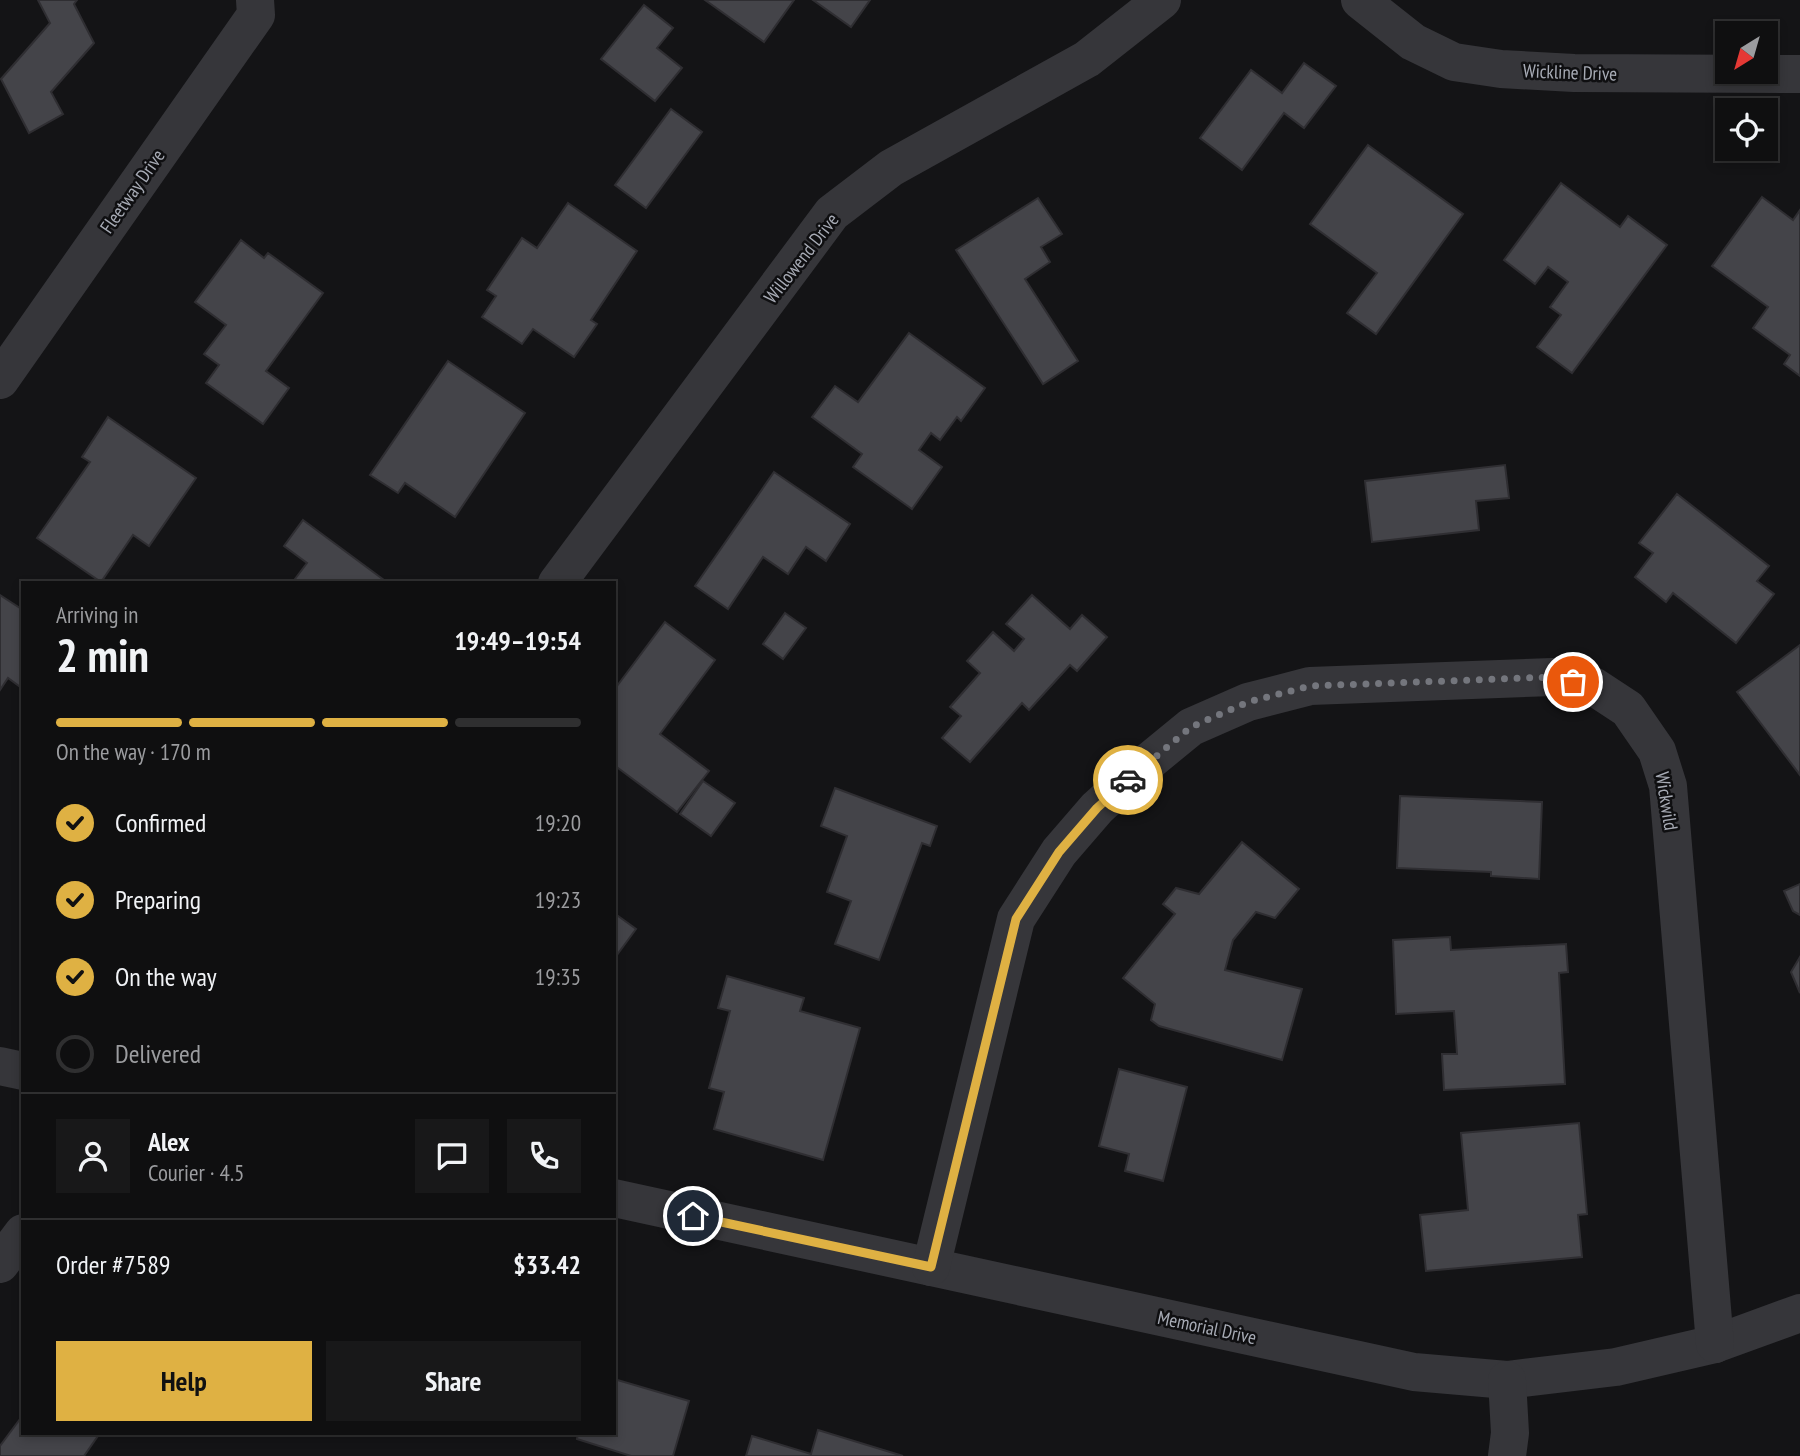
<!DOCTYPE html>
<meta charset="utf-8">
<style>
body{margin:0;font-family:"PT Sans Narrow",sans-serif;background:#181819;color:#f1f3f6;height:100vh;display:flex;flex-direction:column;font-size:26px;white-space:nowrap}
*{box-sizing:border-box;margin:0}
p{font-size:23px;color:#9b9c9f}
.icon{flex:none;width:38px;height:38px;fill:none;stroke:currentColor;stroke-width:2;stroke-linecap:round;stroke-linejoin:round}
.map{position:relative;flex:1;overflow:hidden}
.panel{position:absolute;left:21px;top:581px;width:595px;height:854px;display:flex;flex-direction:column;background:#0f0f10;border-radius:0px;box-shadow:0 4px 10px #0003,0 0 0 2px #2f2f30}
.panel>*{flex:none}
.needle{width:46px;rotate:217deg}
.buttons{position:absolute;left:1715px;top:21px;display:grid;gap:14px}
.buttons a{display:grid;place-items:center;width:63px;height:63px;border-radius:0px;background:#0f0f10;box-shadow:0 4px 10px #0003,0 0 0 2px #2f2f30;font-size:35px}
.pin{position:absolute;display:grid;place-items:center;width:60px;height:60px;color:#fff;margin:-30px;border:4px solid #fff;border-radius:50%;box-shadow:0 2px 7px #0007}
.courier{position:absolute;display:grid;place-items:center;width:70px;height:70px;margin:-35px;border:5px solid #dfb143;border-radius:50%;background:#fff;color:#222;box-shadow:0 2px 9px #0007}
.overview em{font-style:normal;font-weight:600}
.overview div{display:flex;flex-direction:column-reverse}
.overview{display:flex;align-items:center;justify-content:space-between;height:119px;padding:0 35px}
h1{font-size:46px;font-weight:600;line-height:52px}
.bar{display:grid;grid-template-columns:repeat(4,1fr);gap:10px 7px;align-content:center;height:84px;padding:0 35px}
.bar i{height:9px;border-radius:5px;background:#2f2f30}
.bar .on{background:#dfb143}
.bar p{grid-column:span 4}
.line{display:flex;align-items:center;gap:18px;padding:0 35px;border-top:2px solid #2f2f30}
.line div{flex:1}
.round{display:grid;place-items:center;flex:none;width:74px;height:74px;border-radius:0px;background:#181819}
ol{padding:0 35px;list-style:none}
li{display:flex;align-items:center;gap:21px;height:77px}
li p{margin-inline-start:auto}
li .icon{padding:7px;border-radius:50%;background:#dfb143;color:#111;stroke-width:4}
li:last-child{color:#9b9c9f}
li i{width:38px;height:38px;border:4px solid #2f2f30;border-radius:50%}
.button{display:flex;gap:14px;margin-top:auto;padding:14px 35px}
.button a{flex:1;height:80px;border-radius:0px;background:#dfb143;color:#111;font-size:28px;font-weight:600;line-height:80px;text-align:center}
.button a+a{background:#181819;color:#f1f3f6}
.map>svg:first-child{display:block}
</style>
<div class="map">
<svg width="1800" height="1456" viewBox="0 0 1800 1456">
<rect width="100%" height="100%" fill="#141416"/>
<g fill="#444449" stroke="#2f2e32" stroke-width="2">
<polygon points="38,0 77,0 74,4 94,43 51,92 63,114 29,133 1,79 50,23"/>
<polygon points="705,0 794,0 764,42"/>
<polygon points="813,0 870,0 851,27"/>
<polygon points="644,5 673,28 657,48 682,68 655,101 601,59"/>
<polygon points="1304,63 1336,86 1304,128 1284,113 1242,170 1200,138 1251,70 1282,93"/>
<polygon points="671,109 702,132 646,208 615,185"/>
<polygon points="1368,145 1463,214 1376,334 1347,313 1377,273 1310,224"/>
<polygon points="1561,183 1620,227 1628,216 1667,245 1572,373 1537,347 1561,315 1550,307 1568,282 1548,267 1535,284 1504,260"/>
<polygon points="1762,197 1793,220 1800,210 1800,376 1784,364 1790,355 1753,328 1768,307 1712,266"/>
<polygon points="1038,198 1062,234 1041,247 1050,262 1025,279 1078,361 1043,384 956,250"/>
<polygon points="568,203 637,251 591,320 597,324 574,357 533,329 522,344 482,317 496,296 487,290 522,238 537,248"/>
<polygon points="241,240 264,258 268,253 323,293 266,371 289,388 263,424 206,383 219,365 204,354 226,325 195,302"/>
<polygon points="909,333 985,388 961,421 957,417 940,440 931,433 919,450 942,467 912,509 853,467 862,454 812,417 835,386 858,402"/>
<polygon points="448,361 525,413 455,517 405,483 398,493 370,475"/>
<polygon points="108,417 196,478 149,546 133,535 101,582 37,538 90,462 82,457"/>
<polygon points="1505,465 1509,498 1476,501 1479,530 1372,542 1365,481"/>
<polygon points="774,472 850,524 826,561 806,547 788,574 763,557 728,609 695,586"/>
<polygon points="1677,494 1769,566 1757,581 1774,594 1736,643 1673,593 1666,602 1635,577 1653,553 1639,543"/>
<polygon points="303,520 388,583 292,583 307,563 284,546"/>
<polygon points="0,595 23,610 23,689 8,678 0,690"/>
<polygon points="1032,595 1070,629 1082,615 1107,637 1077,671 1070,665 1029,710 1022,703 970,762 942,738 961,716 950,707 980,673 967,661 993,632 1014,651 1024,639 1006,624"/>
<polygon points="785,613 806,628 783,659 763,644"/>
<polygon points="665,622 715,660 660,734 709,771 677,812 614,765 614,690"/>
<polygon points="1800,645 1800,775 1737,692"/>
<polygon points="703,781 735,803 711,836 680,814"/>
<polygon points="835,788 937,826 930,846 922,843 879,960 835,944 851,901 827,892 847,836 821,826"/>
<polygon points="1400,796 1542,802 1539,879 1491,876 1491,872 1397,868"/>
<polygon points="1242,842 1299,889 1275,918 1256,912 1233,940 1225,970 1302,989 1282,1060 1159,1026 1151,1020 1155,1004 1123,978 1175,914 1163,904 1176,888 1199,894"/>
<polygon points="1800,884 1800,915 1793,911 1784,891"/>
<polygon points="614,913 636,929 614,959"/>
<polygon points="1450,937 1451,950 1566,944 1568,972 1559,973 1565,1084 1444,1090 1442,1054 1457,1054 1454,1011 1396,1014 1393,940"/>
<polygon points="1800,957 1800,993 1791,972"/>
<polygon points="727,976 804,998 800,1011 860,1028 823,1160 714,1129 724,1092 709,1088 730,1011 718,1008"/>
<polygon points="1119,1069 1187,1087 1163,1181 1125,1171 1129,1154 1099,1146"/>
<polygon points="1579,1123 1587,1214 1578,1215 1582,1257 1426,1271 1420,1215 1468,1210 1461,1133"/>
<polygon points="614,1379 689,1401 673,1456 631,1456 577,1439 578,1433 614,1433"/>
<polygon points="23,1415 23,1433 100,1433 84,1456 0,1456 0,1446"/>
<polygon points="818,1430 903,1456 746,1456 752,1436 811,1454"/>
</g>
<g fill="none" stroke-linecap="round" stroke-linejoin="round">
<g stroke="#36363a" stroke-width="38">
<polyline points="1360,0 1413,42 1454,62 1501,69 1574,73 1800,74"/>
<polyline points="0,380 256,15 255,0"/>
<polyline points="557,583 832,213 891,168 1087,59 1162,0"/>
<polyline points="0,1066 23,1071"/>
<polyline points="614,1198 1414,1372 1507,1380 1616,1367 1715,1344 1800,1313"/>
<polyline points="0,1264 23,1233"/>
<polyline points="931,1267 1016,919 1059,852 1097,808 1141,768 1191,727 1248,702 1310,686 1553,677 1593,686 1628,709 1657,751 1668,786 1715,1344"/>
<polyline points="1507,1456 1510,1433 1507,1380"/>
</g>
</g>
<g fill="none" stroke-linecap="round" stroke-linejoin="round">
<polyline stroke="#74767d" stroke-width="7" stroke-dasharray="0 12.6" points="1128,780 1191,727 1248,702 1310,686 1553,677 1573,682"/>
<polyline stroke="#dfb143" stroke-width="9" points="693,1216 931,1267 1016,919 1059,852 1097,808 1128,780"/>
</g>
<g text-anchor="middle" stroke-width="5" stroke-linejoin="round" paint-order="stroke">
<g font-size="19" fill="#a7abb5" stroke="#0f0f11">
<text transform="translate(1570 72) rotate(2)" y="7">Wickline Drive</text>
<text transform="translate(132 191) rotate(-55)" y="7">Fleetway Drive</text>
<text transform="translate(801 258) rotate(-52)" y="7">Willowend Drive</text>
<text transform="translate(1667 801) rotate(81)" y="7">Wickwild</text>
<text transform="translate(1207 1327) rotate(12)" y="7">Memorial Drive</text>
</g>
</g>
</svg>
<div class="buttons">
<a><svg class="needle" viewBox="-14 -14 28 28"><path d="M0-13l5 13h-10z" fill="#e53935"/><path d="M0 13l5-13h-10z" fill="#9b9c9f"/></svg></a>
<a><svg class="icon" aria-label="locate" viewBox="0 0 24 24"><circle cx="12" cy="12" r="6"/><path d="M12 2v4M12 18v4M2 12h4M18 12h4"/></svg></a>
</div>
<div class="pin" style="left:1573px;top:682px;background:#ea580c"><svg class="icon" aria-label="bag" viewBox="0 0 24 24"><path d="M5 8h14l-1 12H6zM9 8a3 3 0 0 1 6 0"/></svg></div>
<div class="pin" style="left:693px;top:1216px;background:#1f2937"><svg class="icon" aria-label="home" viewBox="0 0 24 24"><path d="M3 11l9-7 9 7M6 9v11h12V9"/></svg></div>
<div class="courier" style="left:1128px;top:780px"><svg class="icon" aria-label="car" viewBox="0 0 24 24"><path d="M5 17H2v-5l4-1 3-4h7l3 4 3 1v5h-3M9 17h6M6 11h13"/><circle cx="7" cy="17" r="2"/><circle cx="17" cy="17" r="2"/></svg></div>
<section class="panel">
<div class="overview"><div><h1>2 min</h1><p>Arriving in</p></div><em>19:49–19:54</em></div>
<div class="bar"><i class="on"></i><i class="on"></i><i class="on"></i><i></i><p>On the way · 170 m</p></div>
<ol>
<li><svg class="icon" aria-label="check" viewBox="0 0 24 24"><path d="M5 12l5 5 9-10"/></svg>Confirmed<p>19:20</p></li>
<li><svg class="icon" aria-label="check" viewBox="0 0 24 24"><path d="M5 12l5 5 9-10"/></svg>Preparing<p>19:23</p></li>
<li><svg class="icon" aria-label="check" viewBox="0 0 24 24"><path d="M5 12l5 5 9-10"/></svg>On the way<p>19:35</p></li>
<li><i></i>Delivered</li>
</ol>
<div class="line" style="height:126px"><a class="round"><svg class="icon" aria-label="person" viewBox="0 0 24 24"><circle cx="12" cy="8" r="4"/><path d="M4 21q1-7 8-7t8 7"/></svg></a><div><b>Alex</b><p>Courier · 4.5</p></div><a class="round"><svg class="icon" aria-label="chat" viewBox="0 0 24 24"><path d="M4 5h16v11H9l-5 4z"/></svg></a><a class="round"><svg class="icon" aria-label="phone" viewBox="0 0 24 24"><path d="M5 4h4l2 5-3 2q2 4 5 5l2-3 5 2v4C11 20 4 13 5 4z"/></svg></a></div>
<div class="line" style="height:91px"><div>Order #7589</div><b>$33.42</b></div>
<div class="button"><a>Help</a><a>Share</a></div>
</section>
</div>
